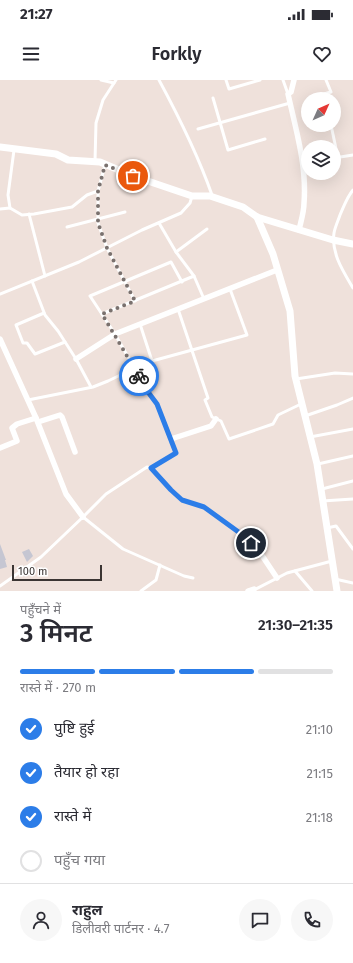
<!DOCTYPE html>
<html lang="hi">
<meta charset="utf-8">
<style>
body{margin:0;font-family:"Fira Sans","Noto Sans Devanagari",sans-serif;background:#f7f7f7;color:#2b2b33;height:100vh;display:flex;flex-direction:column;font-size:15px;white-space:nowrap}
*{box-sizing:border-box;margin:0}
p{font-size:13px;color:#7c7c81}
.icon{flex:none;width:22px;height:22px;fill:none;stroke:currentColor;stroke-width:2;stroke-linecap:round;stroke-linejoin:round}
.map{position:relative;height:511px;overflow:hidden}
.side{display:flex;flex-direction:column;background:#fff;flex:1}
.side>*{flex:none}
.needle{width:26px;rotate:45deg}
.tools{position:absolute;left:301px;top:12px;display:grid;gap:8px}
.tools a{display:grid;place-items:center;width:40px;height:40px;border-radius:50%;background:#fff;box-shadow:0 4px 16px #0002;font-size:20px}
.scale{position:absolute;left:12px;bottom:10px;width:90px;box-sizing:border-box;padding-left:4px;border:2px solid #3b3533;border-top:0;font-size:11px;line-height:14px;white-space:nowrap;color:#3b3533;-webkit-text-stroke:3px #fff;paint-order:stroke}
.pin{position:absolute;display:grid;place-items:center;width:34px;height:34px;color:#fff;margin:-17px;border:2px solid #fff;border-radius:50%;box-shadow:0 1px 4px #0007}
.courier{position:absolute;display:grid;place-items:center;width:40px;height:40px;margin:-20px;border:3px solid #2c7de8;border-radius:50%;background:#fff;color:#222;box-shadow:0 1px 5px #0007}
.head em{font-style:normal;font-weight:600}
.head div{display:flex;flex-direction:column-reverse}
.head{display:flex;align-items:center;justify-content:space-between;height:68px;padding:0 20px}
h1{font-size:26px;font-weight:600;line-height:30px}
.bar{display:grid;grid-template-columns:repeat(4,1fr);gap:6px 4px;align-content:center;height:48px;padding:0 20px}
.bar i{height:5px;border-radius:3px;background:#e1e1e2}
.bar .current{background:#2c7de8}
.bar p{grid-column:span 4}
.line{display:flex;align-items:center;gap:10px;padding:0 20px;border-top:1px solid #e1e1e2}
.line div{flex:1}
.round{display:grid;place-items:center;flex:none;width:42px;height:42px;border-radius:21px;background:#f7f7f7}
ol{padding:0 20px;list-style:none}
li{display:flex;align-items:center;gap:12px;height:44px}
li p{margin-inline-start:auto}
li .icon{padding:4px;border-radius:50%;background:#2c7de8;color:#fff;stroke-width:4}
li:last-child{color:#7c7c81}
li i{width:22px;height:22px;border:2px solid #e1e1e2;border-radius:50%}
.status{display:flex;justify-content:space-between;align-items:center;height:28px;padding:0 20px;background:#fff;direction:ltr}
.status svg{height:11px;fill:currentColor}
header{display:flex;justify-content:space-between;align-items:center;height:52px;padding:0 20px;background:#fff;font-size:18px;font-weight:600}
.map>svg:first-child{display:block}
</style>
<div class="status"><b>21:27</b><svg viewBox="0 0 49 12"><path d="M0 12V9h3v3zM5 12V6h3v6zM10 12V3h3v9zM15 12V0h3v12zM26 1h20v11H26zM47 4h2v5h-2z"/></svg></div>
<header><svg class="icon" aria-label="menu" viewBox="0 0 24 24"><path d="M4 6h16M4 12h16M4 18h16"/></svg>Forkly<svg class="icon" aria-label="heart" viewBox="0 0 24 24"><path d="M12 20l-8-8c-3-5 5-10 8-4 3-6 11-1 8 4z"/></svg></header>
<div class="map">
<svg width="353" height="511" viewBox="0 0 353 511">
<rect width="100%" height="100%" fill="#efe1db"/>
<g fill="#c5c6d2">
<polygon points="0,464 6,480 5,480 7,487 0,489"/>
<polygon points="29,469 33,476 27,482 22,472"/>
</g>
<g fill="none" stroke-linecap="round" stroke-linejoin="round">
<g stroke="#fff" stroke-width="3">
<polyline points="101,0 114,3"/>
<path d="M159 0C179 37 198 75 212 115"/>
<polyline points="226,0 229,9 260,0"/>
<polyline points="283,0 288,14"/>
<polyline points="213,18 228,70 265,59"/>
<polyline points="309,18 331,12 326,0"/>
<polyline points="331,45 338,78"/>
<polyline points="198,49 290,23"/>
<polyline points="14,70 8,115 10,128 22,135 34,134 72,127 87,115 98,111"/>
<polyline points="334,78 353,75"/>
<polyline points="95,81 96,43 103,20 116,0"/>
<polyline points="105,85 98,111 98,143 107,168 135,221"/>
<path d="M353 110C347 117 344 126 340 135 338 141 335 147 334 153 331 173 343 191 353 208"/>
<polyline points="0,129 10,128"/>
<polyline points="29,134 45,196"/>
<polyline points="159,143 176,172 194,196"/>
<polyline points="67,147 125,132"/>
<polyline points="176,172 207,149"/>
<polyline points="32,201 45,235 58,251 76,279 91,307"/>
<polyline points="0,214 79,182 142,150 181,133 190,123 192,116"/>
<polyline points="178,229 208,318 205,320 212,337 221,341 229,359 273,344 278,335 301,324"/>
<polyline points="44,233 16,245 23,263 27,263 35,274 65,262"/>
<polyline points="102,234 194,196 204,219"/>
<polyline points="140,244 152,281"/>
<polyline points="296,299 335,293 353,294"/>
<polyline points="28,320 93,307 108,301 135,288 152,281 247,255 230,209"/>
<polyline points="305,336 337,325 353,318"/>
<polyline points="310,357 353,349"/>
<polyline points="318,384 353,376"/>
<polyline points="151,388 171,410 182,420 204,427 244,456"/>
<polyline points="322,409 353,401"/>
<polyline points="322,421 353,419"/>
<polyline points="83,437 123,469 184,496 193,498"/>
<polyline points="327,448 336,446 353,469"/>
<polyline points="295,491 312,511"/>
<polyline points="335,499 353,503"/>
<polyline points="0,506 41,477 83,437 106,414 147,387 151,388 176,373 157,324 148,312 115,254 90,216 171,182 182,202"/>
<polyline points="254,510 287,493 332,481"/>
<polyline points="141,511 156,500 160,485"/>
</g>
<g stroke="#fff" stroke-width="5.5">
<path d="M294 0 291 12 288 14C296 50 307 86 304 123 304 132 301 141 299 150"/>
<polyline points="0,259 36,338 66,414 83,437"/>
<polyline points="76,279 115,254 277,190"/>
<polyline points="38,342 60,335 62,337 75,372"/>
<polyline points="171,359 211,346 216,339"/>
<polyline points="0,368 17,361 12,348 17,344 36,338"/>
<polyline points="244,456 259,471 277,498"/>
<polyline points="248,511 254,509"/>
</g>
<g stroke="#fff" stroke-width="7">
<polyline points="0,67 56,74 68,80 100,82 133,96 192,116 210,116 243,127 257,137 333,160 353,164"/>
<polyline points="257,137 273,174 290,231 295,296 317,384 337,511"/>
</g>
</g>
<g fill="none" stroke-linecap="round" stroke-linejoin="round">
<polyline stroke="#7a716e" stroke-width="4" stroke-dasharray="0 7.2" points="133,96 105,85 98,111 98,143 107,168 135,221 102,234 139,296"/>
<polyline stroke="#2c7de8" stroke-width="5" points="139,296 148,312 157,324 176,373 151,388 171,410 182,420 204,427 244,456 251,463"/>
</g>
</svg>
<div class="tools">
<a><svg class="needle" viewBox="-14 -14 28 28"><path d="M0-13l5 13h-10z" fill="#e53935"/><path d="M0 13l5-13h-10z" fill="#7c7c81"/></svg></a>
<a><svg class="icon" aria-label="layers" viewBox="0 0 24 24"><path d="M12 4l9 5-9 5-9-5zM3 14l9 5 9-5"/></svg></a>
</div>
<div class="scale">100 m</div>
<div class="pin" style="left:133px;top:96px;background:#ea580c"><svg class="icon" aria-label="bag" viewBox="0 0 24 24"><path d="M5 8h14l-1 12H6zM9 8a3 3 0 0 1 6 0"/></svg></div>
<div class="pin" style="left:251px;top:463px;background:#1f2937"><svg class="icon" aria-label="home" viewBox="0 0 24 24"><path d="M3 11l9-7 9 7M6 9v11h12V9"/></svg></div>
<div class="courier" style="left:139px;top:296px"><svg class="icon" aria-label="bike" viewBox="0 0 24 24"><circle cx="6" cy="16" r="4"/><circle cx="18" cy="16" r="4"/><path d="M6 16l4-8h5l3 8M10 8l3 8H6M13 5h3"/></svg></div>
</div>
<section class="side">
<div class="head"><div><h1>3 मिनट</h1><p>पहुँचने में</p></div><em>21:30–21:35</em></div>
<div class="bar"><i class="current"></i><i class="current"></i><i class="current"></i><i></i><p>रास्ते में · 270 m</p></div>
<ol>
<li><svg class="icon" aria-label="check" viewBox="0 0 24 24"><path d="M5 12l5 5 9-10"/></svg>पुष्टि हुई<p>21:10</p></li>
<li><svg class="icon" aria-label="check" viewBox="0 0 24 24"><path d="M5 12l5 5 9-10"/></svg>तैयार हो रहा<p>21:15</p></li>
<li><svg class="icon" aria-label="check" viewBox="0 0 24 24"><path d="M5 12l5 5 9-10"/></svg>रास्ते में<p>21:18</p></li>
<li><i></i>पहुँच गया</li>
</ol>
<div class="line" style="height:72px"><a class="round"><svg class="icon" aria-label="person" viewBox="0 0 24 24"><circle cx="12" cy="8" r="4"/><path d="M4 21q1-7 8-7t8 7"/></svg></a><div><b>राहुल</b><p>डिलीवरी पार्टनर · 4.7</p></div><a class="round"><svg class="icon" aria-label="chat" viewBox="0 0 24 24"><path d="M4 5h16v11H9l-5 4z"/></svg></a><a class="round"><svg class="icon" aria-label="phone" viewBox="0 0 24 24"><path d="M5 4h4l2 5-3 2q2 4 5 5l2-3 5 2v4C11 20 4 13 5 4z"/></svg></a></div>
</section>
